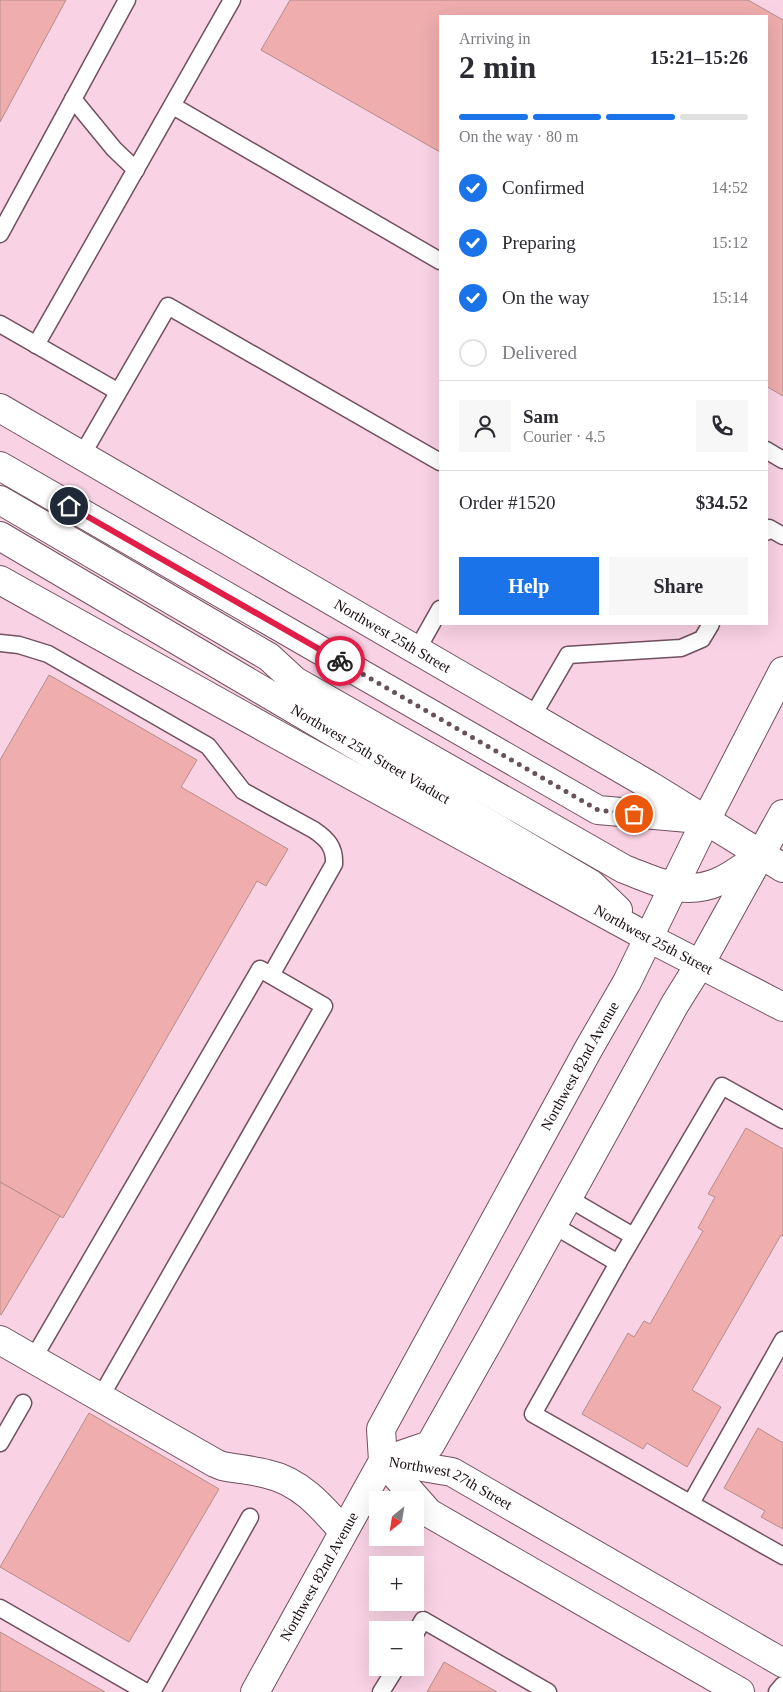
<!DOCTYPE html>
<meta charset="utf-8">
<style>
body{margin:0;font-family:"Times New Roman",serif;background:#f7f7f7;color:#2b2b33;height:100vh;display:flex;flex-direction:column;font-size:19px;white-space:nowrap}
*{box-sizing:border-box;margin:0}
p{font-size:16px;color:#7c7c81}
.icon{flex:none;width:28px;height:28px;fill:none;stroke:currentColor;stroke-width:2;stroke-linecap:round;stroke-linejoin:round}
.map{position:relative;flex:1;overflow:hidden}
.details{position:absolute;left:439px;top:15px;width:329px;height:610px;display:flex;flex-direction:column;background:#fff;border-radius:0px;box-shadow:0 5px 20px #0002}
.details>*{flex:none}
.needle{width:32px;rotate:210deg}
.tools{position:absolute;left:369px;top:1491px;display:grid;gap:10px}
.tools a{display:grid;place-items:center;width:55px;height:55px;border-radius:0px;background:#fff;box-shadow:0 5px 20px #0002;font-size:25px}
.pin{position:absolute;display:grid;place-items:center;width:42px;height:42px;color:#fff;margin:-21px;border:2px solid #fff;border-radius:50%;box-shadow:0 1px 5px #0007}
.courier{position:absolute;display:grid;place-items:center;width:50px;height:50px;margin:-25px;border:4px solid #e11d48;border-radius:50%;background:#fff;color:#222;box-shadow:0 1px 6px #0007}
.overview em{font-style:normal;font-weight:700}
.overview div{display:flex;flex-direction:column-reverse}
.overview{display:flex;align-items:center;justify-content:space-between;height:85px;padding:0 20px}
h1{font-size:32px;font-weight:700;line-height:38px}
.bar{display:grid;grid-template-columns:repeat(4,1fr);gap:8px 5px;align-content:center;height:60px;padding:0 20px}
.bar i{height:6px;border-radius:4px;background:#e1e1e2}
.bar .selected{background:#1a73e8}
.bar p{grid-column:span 4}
.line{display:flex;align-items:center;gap:12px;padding:0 20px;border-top:1px solid #e1e1e2}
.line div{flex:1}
.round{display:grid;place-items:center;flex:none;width:52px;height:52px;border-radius:0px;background:#f7f7f7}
ol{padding:0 20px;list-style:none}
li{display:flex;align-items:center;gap:15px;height:55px}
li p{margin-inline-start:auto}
li .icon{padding:5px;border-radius:50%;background:#1a73e8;color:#fff;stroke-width:4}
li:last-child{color:#7c7c81}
li i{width:28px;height:28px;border:2px solid #e1e1e2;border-radius:50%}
.button{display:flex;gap:10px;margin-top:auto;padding:10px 20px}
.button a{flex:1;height:58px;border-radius:0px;background:#1a73e8;color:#fff;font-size:20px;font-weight:700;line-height:58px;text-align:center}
.button a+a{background:#f7f7f7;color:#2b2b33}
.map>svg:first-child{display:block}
</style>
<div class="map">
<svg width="783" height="1692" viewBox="0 0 783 1692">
<rect width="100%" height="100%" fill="#f9d2e3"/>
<g fill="#efadad" stroke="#b58d8d">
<polygon points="0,0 66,0 0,122"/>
<polygon points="290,0 748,0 783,20 783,396 766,386 766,16 440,16 440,152 261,50"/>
<polygon points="49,675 197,760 181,787 288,849 266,886 257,881 63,1218 0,1182 0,760"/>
<polygon points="746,1128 783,1149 783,1236 781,1235 692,1390 721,1407 687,1467 647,1443 643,1449 582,1414 628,1333 634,1337 644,1321 650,1324 703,1231 698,1228 715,1197 708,1194"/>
<polygon points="0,1182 60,1216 1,1315 0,1314"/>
<polygon points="89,1413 219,1489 129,1642 0,1567"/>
<polygon points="758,1428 783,1443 783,1529 761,1517 765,1511 724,1488"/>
<polygon points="0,1632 105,1692 0,1692"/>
<polygon points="444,1662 497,1692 427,1692"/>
</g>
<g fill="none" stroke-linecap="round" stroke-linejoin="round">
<g stroke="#71505f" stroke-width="19">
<g id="lane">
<polyline points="73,99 114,149 136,170"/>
<polyline points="173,106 440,261"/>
<polyline points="0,234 127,0"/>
<polyline points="0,324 117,391"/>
<polyline points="36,345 232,0"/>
<polyline points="766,450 783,460"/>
<polyline points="82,455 168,306 440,462"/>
<polyline points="766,532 769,528 783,536"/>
<path d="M0 643 19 645 48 654 208 746 243 791 314 830C327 839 335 847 334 864L271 975"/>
<polyline points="417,650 440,609"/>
<polyline points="532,717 568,655 681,648 702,639 711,624"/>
<polyline points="783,1120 722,1086 618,1263 533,1414 783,1556"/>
<polyline points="568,1198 633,1236"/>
<polyline points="553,1225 618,1263"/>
<polyline points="33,1359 260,969 324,1006 100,1398"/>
<polyline points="0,1443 23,1403"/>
<polyline points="691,1503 783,1340"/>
<polyline points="0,1608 146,1692"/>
<polyline points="415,1634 423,1620 548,1692"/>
<polyline points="152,1692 250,1517"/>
<polyline points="381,1692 396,1668"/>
<polyline points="777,1692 783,1685"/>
</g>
</g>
<g stroke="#71505f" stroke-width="30">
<path id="street" d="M0 1340 215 1463 222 1466C237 1469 252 1470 267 1474 300 1481 322 1507 343 1531"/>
</g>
<g stroke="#71505f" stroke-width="30">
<g id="secondary">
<path id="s1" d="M0 408 649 785 783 868"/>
<polyline points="0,466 598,810 700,819"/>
<path d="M0 500 269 657 295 681 624 869C656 881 683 897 718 882 733 876 747 864 761 855"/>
<path id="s2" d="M0 536 591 884 618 910"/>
<path id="s3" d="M0 580 276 734 649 938 783 1007"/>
<polyline points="383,1461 430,1445 491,1337 675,1004 700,964 783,814"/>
<polyline points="383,1461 429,1513 740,1692"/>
<path id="s4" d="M387 1461 452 1472 783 1663"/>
<path id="s5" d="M255 1692 383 1461 381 1429 589 1048 627 982 706 820 783 671"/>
</g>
</g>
<use href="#lane" stroke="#fff" stroke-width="16"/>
<use href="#street" stroke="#fff" stroke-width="28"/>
<use href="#secondary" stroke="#fff" stroke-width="28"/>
</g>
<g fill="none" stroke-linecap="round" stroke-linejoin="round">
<polyline stroke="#67515b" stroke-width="5" stroke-dasharray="0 9" points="340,661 598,810 634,814"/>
<polyline stroke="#e11d48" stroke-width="6" points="69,506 340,661"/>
</g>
<g text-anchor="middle" stroke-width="4" stroke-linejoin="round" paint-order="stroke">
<g font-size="15" fill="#190c12" stroke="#fce4ee">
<text dy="5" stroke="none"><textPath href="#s1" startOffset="454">Northwest 25th Street</textPath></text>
<text dy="5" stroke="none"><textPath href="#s2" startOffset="430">Northwest 25th Street Viaduct</textPath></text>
<text dy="5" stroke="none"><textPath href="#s3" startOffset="746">Northwest 25th Street</textPath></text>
<text dy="5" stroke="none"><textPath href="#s5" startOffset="710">Northwest 82nd Avenue</textPath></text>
<text dy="5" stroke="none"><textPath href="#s4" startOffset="68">Northwest 27th Street</textPath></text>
<text dy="5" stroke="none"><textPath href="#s5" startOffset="132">Northwest 82nd Avenue</textPath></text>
</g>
</g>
</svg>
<div class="tools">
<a><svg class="needle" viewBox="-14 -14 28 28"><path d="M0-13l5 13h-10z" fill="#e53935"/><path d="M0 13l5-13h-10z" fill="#7c7c81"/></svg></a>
<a>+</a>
<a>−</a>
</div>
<div class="pin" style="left:634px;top:814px;background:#ea580c"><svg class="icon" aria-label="bag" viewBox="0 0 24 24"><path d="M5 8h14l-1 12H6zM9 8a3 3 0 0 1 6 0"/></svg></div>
<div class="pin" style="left:69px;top:506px;background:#1f2937"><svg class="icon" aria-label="home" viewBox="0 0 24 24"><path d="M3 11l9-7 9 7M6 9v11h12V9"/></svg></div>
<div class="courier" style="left:340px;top:661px"><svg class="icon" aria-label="bike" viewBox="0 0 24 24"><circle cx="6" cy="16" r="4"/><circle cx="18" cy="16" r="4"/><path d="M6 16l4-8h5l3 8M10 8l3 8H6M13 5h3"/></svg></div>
<section class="details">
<div class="overview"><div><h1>2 min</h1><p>Arriving in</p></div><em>15:21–15:26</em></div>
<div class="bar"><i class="selected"></i><i class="selected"></i><i class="selected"></i><i></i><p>On the way · 80 m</p></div>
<ol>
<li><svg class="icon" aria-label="check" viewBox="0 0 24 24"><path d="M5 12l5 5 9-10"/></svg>Confirmed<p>14:52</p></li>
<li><svg class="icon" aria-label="check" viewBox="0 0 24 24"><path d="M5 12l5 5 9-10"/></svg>Preparing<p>15:12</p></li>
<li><svg class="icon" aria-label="check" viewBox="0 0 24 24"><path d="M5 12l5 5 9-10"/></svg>On the way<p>15:14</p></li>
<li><i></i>Delivered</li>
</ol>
<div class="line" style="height:90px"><a class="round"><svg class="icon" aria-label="person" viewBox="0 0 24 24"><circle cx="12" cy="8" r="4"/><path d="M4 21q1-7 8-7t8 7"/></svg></a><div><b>Sam</b><p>Courier · 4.5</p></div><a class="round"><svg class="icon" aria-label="phone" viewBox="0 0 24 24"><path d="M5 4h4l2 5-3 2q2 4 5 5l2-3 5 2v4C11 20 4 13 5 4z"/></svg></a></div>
<div class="line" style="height:65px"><div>Order #1520</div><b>$34.52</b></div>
<div class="button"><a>Help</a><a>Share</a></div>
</section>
</div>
